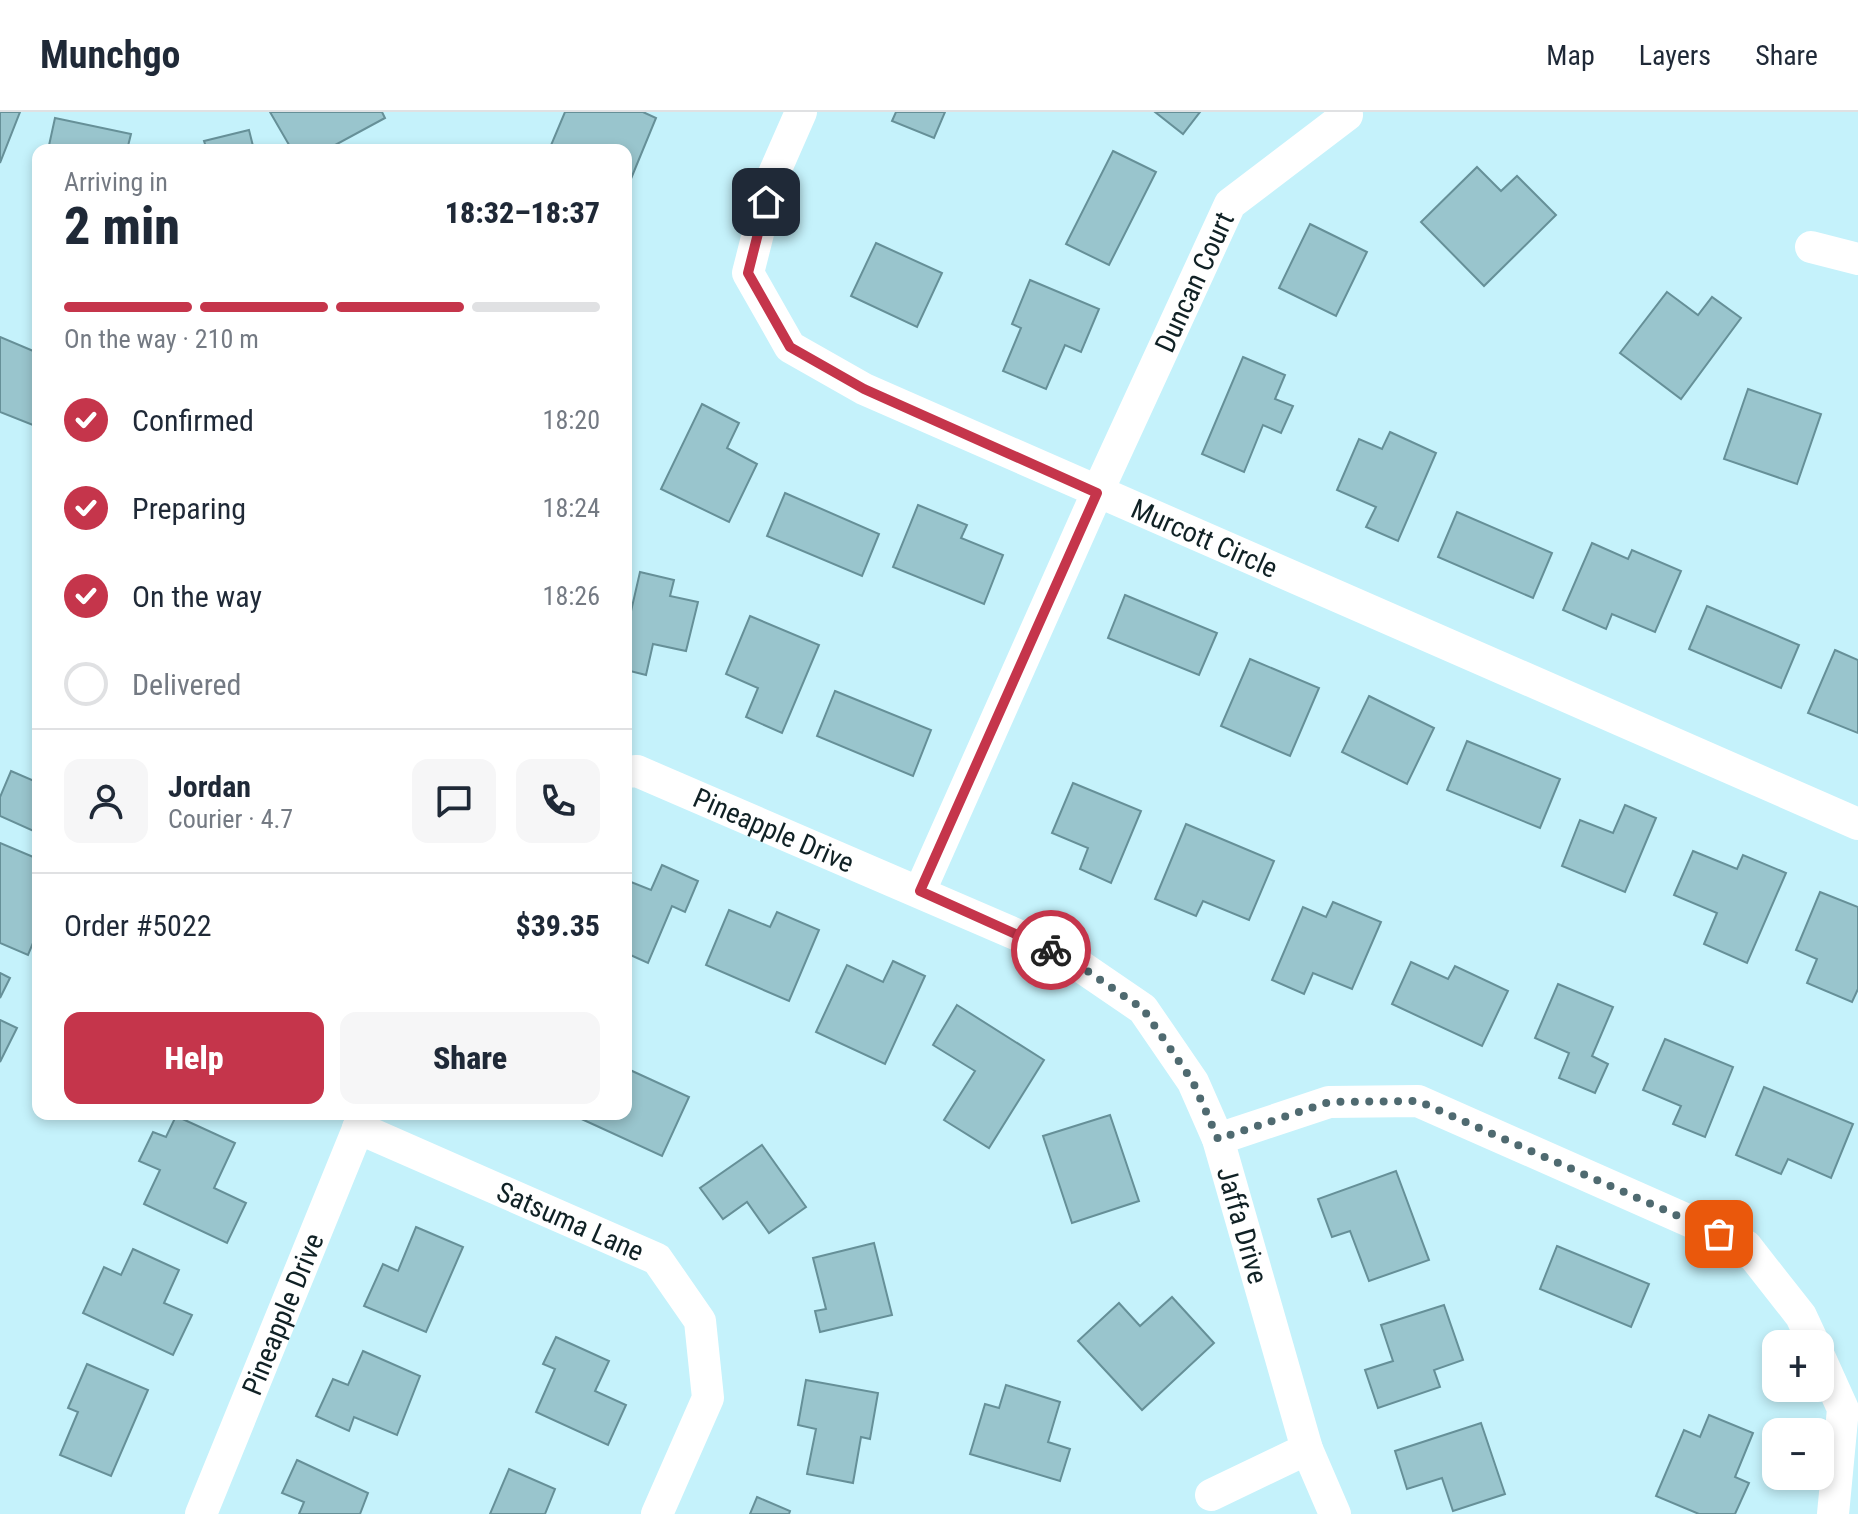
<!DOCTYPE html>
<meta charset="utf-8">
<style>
body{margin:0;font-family:"Roboto Condensed",sans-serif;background:#f6f6f7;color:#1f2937;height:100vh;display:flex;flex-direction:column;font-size:30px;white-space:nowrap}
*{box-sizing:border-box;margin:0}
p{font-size:26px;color:#747a83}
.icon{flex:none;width:44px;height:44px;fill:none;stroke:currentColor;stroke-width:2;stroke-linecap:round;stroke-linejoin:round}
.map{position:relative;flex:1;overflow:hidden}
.sheet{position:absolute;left:32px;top:32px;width:600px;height:976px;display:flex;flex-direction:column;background:#fff;border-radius:16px;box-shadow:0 4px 12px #0003}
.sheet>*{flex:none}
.buttons{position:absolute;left:1762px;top:1218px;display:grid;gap:16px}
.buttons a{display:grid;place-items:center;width:72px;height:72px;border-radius:16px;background:#fff;box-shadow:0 4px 12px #0003;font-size:40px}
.pin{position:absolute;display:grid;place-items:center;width:68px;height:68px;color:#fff;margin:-34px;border-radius:16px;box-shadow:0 4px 12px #0006}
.courier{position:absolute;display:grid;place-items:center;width:80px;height:80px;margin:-40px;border:6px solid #c5354b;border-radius:50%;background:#fff;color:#222;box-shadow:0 2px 10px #0007}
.summary em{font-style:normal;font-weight:800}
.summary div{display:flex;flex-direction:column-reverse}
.summary{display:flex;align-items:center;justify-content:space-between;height:136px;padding:0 32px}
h1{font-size:52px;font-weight:800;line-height:60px}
.bar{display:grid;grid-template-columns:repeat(4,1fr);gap:12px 8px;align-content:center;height:96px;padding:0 32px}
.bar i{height:10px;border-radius:6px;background:#e0e1e3}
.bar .active{background:#c5354b}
.bar p{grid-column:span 4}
.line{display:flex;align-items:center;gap:20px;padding:0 32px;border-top:2px solid #e0e1e3}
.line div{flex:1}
.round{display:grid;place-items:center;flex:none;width:84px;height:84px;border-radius:16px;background:#f6f6f7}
ol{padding:0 32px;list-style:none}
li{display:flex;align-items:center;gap:24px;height:88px}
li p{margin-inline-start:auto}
li .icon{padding:8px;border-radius:50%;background:#c5354b;color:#fff;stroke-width:4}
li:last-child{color:#747a83}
li i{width:44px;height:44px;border:4px solid #e0e1e3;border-radius:50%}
.action{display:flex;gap:16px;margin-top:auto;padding:16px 32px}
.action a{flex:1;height:92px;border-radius:16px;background:#c5354b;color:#fff;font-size:32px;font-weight:800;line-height:92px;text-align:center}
.action a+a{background:#f6f6f7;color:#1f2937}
header{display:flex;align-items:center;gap:48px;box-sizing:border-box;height:112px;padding:0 40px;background:#fff;border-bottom:2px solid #e0e1e3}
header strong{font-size:38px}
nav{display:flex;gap:44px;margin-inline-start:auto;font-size:28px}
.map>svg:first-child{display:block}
</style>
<header>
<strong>Munchgo</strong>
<nav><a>Map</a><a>Layers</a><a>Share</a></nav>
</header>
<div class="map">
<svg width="1858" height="1402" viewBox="0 0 1858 1402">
<rect width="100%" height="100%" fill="#c5f2fb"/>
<g fill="#99c5cd" stroke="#669098" stroke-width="2">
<polygon points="0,0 20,0 0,51"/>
<polygon points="270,0 382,0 385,6 326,38 292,38"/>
<polygon points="565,0 643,0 656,6 628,74 626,38 549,38"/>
<polygon points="896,0 945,0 934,26 892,9"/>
<polygon points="1155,0 1200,0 1183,22"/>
<polygon points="55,6 131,22 127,38 48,38"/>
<polygon points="249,18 254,38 207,38 204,29"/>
<polygon points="1113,39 1156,60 1109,153 1066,132"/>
<polygon points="1477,55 1501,79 1517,64 1556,103 1484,174 1421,110"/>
<polygon points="1310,112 1367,140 1336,204 1279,176"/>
<polygon points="876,131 942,161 917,215 851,184"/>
<polygon points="1030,168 1099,197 1081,240 1065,233 1046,277 1003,259 1021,216 1012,212"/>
<polygon points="1667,180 1698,203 1712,185 1741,206 1681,287 1620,241"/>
<polygon points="0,225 38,241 38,315 0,300"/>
<polygon points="1243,245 1285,263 1275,287 1293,294 1281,321 1263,313 1244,360 1202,342"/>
<polygon points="1748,277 1821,302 1797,372 1724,347"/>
<polygon points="702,292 739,311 727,336 757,352 729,410 661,377"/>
<polygon points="1390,320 1436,341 1398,429 1366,415 1376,395 1337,378 1359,327 1382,337"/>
<polygon points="785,381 879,422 862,464 767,424"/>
<polygon points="918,393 967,413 961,426 1003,443 984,492 893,455"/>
<polygon points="1457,400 1552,441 1533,486 1438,445"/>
<polygon points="1592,431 1628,447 1632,438 1681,459 1655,520 1612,502 1606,517 1563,498"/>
<polygon points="640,460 674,468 670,484 698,490 686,539 653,532 646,563 626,558 626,521"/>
<polygon points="1125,483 1217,521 1199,563 1108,526"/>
<polygon points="1707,494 1799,533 1781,576 1689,537"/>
<polygon points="750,504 819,533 782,621 746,605 758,576 726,562"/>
<polygon points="1835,538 1858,548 1858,621 1808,601"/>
<polygon points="1250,547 1319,576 1290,644 1221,614"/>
<polygon points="835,579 931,618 913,664 817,624"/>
<polygon points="1369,584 1434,616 1407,672 1342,640"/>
<polygon points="1467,629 1560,667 1540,716 1447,678"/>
<polygon points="11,659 34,669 38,660 38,721 0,704 0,685"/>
<polygon points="1073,671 1141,699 1111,771 1080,757 1088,736 1052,721"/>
<polygon points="1625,693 1656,706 1625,780 1562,754 1580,708 1613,721"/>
<polygon points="1186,712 1274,749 1249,808 1203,789 1196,804 1155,787"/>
<polygon points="0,731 38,747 38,819 28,843 0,831"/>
<polygon points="1693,739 1737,757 1743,743 1786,761 1747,851 1704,832 1717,801 1674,783"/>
<polygon points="662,753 698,769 685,800 672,794 648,851 626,841 626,768 651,778"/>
<polygon points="1820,780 1858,795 1858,877 1852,890 1807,871 1817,847 1796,838"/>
<polygon points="1333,790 1381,810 1352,877 1313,861 1304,882 1272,868 1303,795 1326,805"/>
<polygon points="729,798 770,815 777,800 819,818 789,889 706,853"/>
<polygon points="893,849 925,864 885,952 816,920 847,853 883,870"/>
<polygon points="1411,850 1448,867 1455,854 1508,879 1482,934 1392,892"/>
<polygon points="0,861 10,866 0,886"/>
<polygon points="1558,872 1613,895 1592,944 1608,952 1595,981 1559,966 1569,941 1535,926"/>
<polygon points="957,893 1044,948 989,1036 944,1008 975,959 933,933"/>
<polygon points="0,908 17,916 0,950"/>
<polygon points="1665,927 1733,955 1705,1025 1673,1012 1681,994 1643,978"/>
<polygon points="630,958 689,985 662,1044 575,1004 626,1002 626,966"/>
<polygon points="1764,975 1853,1012 1831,1066 1788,1047 1781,1062 1736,1043"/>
<polygon points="1110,1003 1139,1089 1072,1111 1043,1024"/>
<polygon points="176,1004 235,1031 214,1076 246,1091 227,1131 144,1092 160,1058 139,1049 153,1020 166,1025"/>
<polygon points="762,1033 806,1095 769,1121 747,1090 723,1107 700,1076"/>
<polygon points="1396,1059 1429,1148 1369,1169 1350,1119 1332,1125 1318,1087"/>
<polygon points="416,1115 463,1135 426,1220 364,1194 383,1152 398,1159"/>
<polygon points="874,1131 892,1203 820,1220 815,1199 826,1197 813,1146"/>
<polygon points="1557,1134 1649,1172 1631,1215 1540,1177"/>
<polygon points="133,1137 179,1158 164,1191 192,1203 173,1243 83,1201 104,1155 121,1163"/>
<polygon points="1172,1185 1214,1231 1142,1298 1078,1229 1119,1191 1140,1214"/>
<polygon points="1444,1193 1463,1248 1434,1258 1440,1275 1378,1296 1365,1258 1393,1249 1381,1213"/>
<polygon points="556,1225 609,1249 595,1279 626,1293 608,1333 536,1300 555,1257 543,1252"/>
<polygon points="363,1239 420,1264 397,1323 354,1305 349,1319 316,1304 333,1267 348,1273"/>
<polygon points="87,1252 148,1278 111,1364 60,1343 78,1300 68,1296"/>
<polygon points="806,1268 878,1281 870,1327 861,1325 853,1371 807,1362 816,1317 798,1313"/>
<polygon points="1006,1273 1060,1290 1048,1330 1070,1337 1060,1369 970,1342 985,1292 999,1296"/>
<polygon points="1709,1303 1753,1321 1735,1365 1749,1371 1735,1402 1699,1402 1656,1384 1684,1318 1700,1325"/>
<polygon points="1481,1311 1505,1382 1453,1399 1442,1366 1407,1377 1395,1339"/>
<polygon points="297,1348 368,1381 360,1402 299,1402 304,1390 282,1381"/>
<polygon points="509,1357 555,1377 545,1402 490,1402"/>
<polygon points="757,1385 790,1399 789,1402 750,1402"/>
</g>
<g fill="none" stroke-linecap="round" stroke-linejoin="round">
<g stroke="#fff" stroke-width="32">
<path id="s1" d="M801 0 772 66 748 161 790 235 864 277 1858 712"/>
<polyline points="1811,135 1858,147"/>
<path id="s2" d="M626 660 637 659 1064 843 1143 897 1193 970 1218 1027 1307 1337 1335 1402"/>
<path id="s3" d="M920 779 1097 381 1230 92 1347 3"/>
<path id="s4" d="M358 1016 657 1147 700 1209 708 1286 657 1402"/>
<polyline points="1218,1027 1329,990 1418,989 1746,1134 1801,1204 1814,1232"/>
<polyline points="1820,1246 1843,1297 1833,1402"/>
<polyline points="1211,1383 1307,1337"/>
<path id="s5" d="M201 1402 364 1002"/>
</g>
</g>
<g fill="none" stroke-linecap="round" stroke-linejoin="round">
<polyline stroke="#4f6a70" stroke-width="8" stroke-dasharray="0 14.4" points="1051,838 1064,843 1143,897 1193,970 1218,1027 1329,990 1418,989 1719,1122"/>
<polyline stroke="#c5354b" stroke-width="10" points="766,90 748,161 790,235 864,277 1097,381 920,779 1051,838"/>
</g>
<g text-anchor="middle" stroke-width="6" stroke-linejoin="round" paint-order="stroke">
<g font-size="28" fill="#102125" stroke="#c5f2fb">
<text dy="10" stroke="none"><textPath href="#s3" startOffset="668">Duncan Court</textPath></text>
<text dy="10" stroke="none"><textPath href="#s1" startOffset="712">Murcott Circle</textPath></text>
<text dy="10" stroke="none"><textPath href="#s2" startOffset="160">Pineapple Drive</textPath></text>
<text dy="10" stroke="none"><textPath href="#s4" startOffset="232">Satsuma Lane</textPath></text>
<text dy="10" stroke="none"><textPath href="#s2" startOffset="812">Jaffa Drive</textPath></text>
<text dy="10" stroke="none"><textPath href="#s5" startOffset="216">Pineapple Drive</textPath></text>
</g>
</g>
</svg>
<div class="buttons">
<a>+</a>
<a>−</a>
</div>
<div class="pin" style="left:1719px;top:1122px;background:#ea580c"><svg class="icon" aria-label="bag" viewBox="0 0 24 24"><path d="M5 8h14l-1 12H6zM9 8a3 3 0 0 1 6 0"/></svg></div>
<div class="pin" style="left:766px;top:90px;background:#1f2937"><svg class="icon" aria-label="home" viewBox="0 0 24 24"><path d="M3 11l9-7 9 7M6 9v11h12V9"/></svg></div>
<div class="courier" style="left:1051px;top:838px"><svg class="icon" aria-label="bike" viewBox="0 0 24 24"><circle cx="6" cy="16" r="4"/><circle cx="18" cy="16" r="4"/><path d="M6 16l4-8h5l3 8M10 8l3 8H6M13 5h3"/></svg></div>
<section class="sheet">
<div class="summary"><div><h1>2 min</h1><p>Arriving in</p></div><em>18:32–18:37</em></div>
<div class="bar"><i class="active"></i><i class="active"></i><i class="active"></i><i></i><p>On the way · 210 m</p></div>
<ol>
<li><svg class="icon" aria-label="check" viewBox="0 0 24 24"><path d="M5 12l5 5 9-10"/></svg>Confirmed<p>18:20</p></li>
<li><svg class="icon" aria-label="check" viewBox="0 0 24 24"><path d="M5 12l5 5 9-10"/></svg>Preparing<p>18:24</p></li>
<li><svg class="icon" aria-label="check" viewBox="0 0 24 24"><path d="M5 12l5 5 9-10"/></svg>On the way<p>18:26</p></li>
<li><i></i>Delivered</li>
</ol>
<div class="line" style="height:144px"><a class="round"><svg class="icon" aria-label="person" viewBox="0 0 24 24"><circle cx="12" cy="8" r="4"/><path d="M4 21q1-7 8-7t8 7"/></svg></a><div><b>Jordan</b><p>Courier · 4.7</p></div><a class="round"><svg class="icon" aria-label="chat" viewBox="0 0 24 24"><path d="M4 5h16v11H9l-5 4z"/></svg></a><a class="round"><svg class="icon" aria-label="phone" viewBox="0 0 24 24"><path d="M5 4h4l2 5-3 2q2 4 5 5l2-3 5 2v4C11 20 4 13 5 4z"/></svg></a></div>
<div class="line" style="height:104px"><div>Order #5022</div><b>$39.35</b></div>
<div class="action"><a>Help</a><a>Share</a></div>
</section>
</div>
